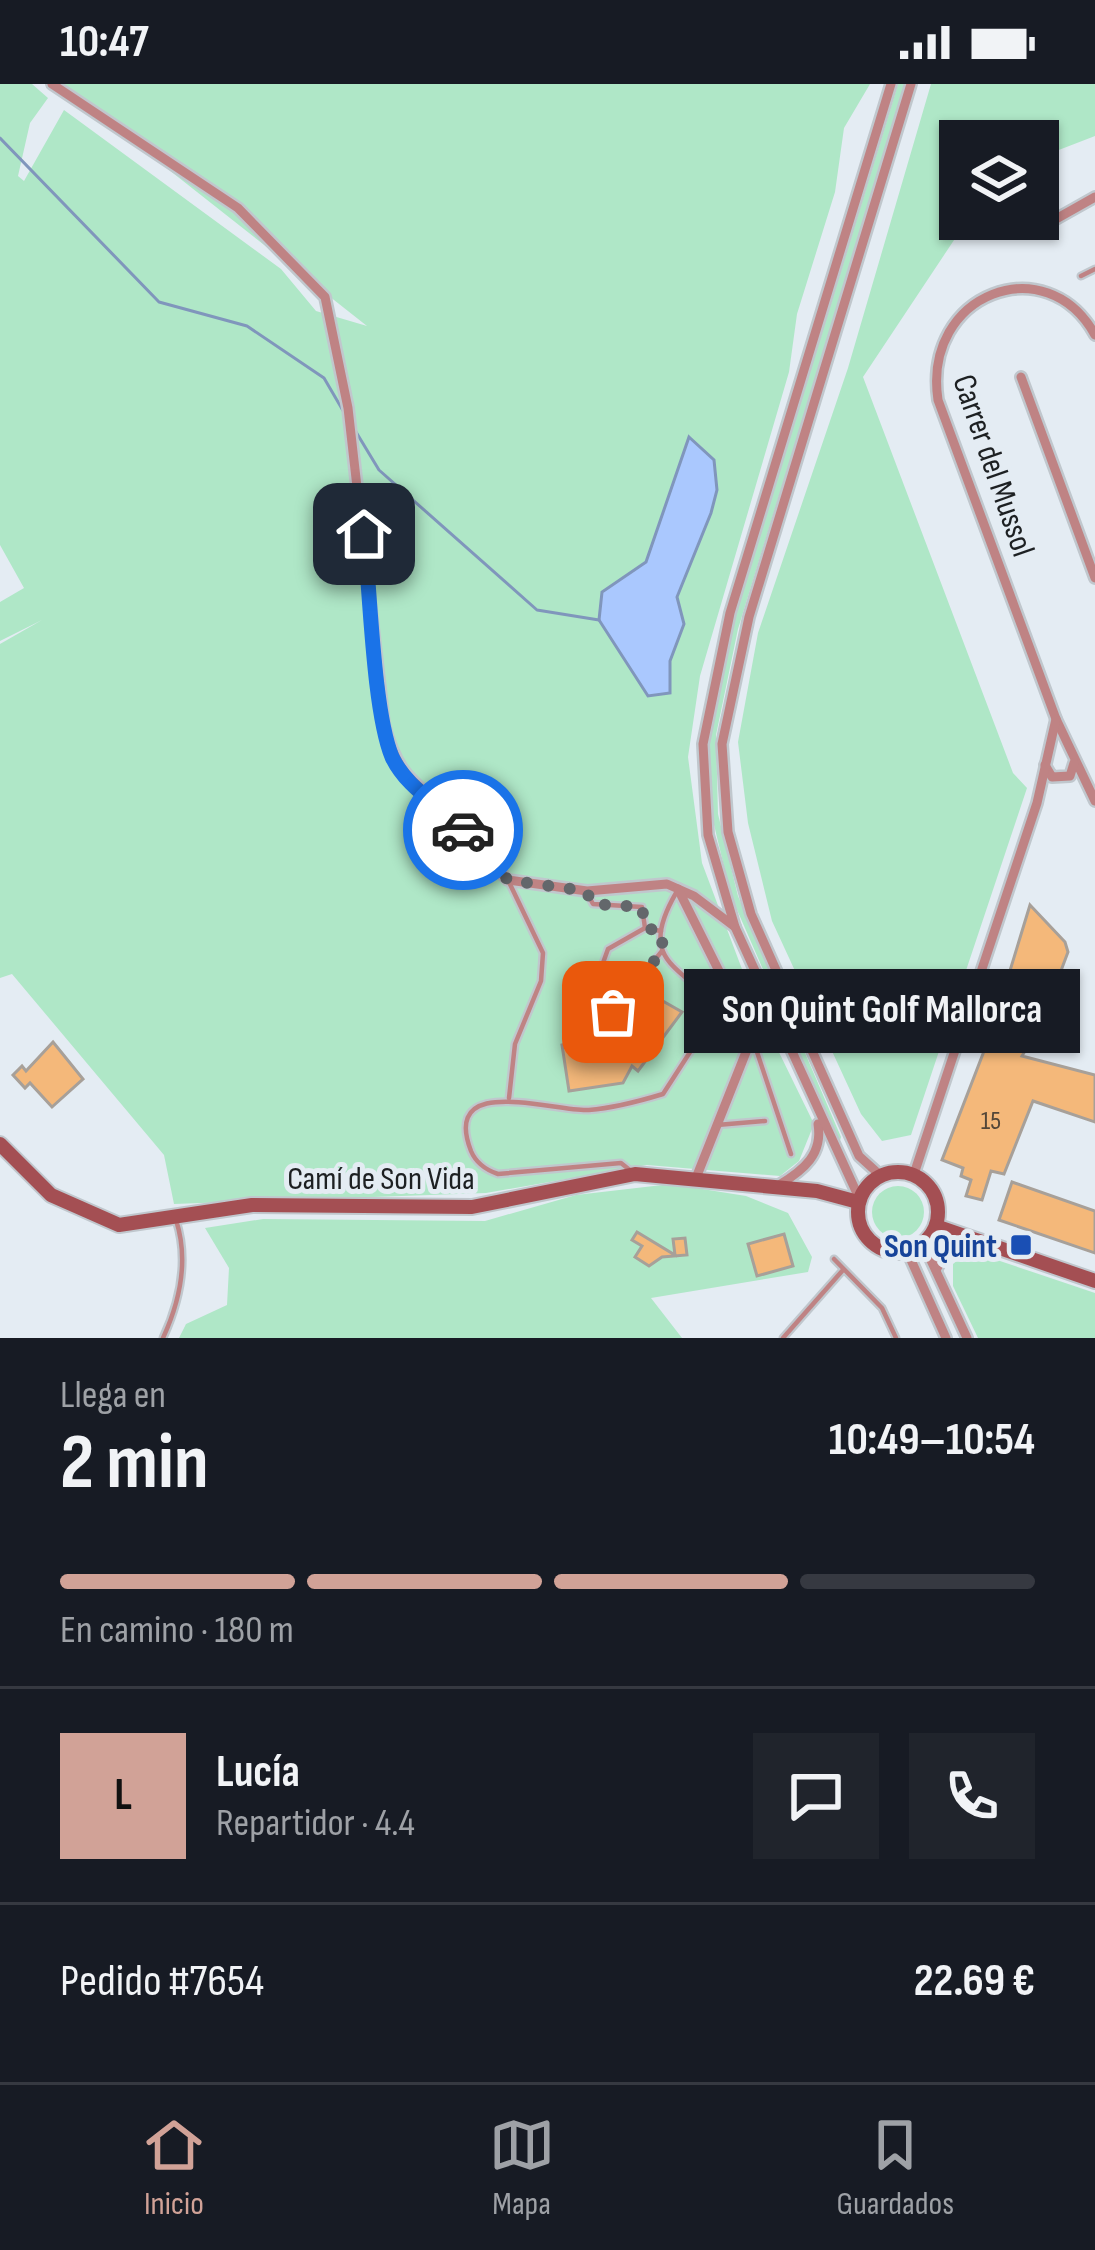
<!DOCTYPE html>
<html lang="es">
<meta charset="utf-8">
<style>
body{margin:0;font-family:"Sofia Sans Condensed",sans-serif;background:#20242c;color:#f1f3f6;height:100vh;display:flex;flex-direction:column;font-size:45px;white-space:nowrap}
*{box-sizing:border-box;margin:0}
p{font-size:39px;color:#9ea1a6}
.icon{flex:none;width:66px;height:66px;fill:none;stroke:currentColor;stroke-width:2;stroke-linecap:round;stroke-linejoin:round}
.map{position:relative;height:1254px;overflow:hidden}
.drawer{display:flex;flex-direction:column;background:#171b24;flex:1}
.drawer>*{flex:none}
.controls{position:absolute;left:939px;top:36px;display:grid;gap:24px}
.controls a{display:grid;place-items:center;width:120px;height:120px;border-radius:0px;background:#171b24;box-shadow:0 3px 9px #0004;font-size:60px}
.pin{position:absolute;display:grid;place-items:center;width:102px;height:102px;color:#fff;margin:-51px;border-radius:24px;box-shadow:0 6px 18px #0006}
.courier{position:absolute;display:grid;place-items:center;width:120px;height:120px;margin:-60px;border:9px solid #1a73e8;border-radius:50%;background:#fff;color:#222;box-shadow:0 3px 15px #0007}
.bubble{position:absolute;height:84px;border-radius:0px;background:#171b24;box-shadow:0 3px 9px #0004;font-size:39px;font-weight:700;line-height:84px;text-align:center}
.head em{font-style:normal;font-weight:700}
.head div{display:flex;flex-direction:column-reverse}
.head{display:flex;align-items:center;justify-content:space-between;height:204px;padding:0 60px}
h1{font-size:78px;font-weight:700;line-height:90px}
.bar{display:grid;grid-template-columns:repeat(4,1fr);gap:18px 12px;align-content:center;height:144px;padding:0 60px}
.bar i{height:15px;border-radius:9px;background:#363941}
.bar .active{background:#d1a297}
.bar p{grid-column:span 4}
.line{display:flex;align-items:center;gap:30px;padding:0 60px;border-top:3px solid #363941}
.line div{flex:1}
.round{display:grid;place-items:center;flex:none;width:126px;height:126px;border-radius:0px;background:#20242c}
.status{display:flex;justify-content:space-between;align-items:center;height:84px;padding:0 60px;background:#171b24;direction:ltr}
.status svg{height:33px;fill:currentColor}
.tabs{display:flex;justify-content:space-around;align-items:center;height:168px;border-top:3px solid #363941;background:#171b24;font-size:33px;color:#9ea1a6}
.tabs a{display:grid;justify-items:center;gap:6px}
.tabs .active{color:#d1a297}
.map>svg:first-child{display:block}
</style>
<div class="status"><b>10:47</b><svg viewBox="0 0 49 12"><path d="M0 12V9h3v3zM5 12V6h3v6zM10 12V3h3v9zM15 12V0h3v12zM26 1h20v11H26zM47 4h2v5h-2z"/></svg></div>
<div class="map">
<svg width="1095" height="1254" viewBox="0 0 1095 1254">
<rect width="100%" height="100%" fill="#e4ecf3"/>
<g fill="#afe7c7">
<polygon points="0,0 32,0 48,14 30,39 18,92 24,97 64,26 281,185 316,227 367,242 60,0 870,0 844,44 835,108 797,230 789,288 700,592 688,673 702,779 754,917 814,1040 799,1077 780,1092 647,1081 486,1109 174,1120 164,1071 12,890 0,894 0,560 42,536 0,557 0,518 24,504 0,461"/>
<polygon points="898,0 906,0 738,545 716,651 718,730 738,812 841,1053 839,1060 731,812 710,724 710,654 729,553"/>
<polygon points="931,0 1095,0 1095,52 1038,74 1038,57 960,57 960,135 968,135 863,293 1013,689 1027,704 911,1051 882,1057 861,1030 772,837 748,739 738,658 758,549 848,284"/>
<polygon points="671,1100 746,1112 788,1129 812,1173 808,1188 651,1214 682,1254 179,1254 186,1240 227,1221 229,1184 205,1144 263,1135 485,1137 576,1111"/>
<circle cx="898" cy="1128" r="26"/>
<polygon points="964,1171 997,1176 1095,1209 1095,1254 978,1254 953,1202 953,1180"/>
</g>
<polygon fill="#aac8fe" stroke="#8096bc" stroke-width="3" points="689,353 714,376 717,406 711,429 677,513 684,540 670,577 670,609 648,612 599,536 602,508 646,478"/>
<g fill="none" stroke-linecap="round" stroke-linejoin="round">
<g stroke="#8096bc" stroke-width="3">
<polyline points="0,54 159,218 247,242 324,294 345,330"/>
<polyline points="353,343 379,386 537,526 599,536"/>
</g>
</g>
<g fill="#f4b87a" stroke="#a7a099" stroke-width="3">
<polygon points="1030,821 1065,858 1068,868 1041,940 1022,972 1095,991 1095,1038 1033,1017 1004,1090 991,1087 982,1116 966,1112 971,1096 961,1092 963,1084 942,1076 991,949"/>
<polygon points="647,908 682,928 638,987 632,982 623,999 569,1007 562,961 609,952"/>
<polygon points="53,958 83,995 52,1023 30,999 25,1004 13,991 22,982 26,987"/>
<polygon points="1012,1098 1095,1127 1095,1169 999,1136"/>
<polygon points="637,1148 675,1171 673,1155 685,1154 687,1171 662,1173 649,1182 635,1173 642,1162 632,1156"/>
<polygon points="784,1150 793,1182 757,1192 748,1160"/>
</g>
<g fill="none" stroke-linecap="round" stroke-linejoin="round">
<g stroke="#c0c7cd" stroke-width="9">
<g id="lane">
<polyline points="1081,192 1095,185"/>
<polyline points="508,796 543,869 541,897 515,960 509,1014"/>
<polyline points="587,809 593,820 642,823 645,844"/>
<polyline points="661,847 645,844 608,865 594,904 613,928 662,867"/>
<polyline points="753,956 791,1070"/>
<polyline points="717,1041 765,1037"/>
<path d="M631 1087 621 1079 498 1090C486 1086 476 1079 471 1067 440 987 557 1029 589 1026 614 1024 640 1017 663 1010L712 934C702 880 629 890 676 809"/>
<polyline points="834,1175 882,1224 896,1254"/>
<path d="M163 1254C180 1217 189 1176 176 1136"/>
<polyline points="783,1254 843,1186"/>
</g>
</g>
<g stroke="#c0c7cd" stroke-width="14">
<g id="street">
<path d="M52 0 238 124 325 213 348 324 384 640C399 700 420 698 457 738 474 757 490 778 508 796L587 807 667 800 694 812 735 843"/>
<polyline points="1056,135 1095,113"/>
<path d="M1095 251C1047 163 922 209 938 316L1056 635 1095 717"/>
<polyline points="1021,293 1095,494"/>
<polyline points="1045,681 1052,693 1070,692 1074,679"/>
<polyline points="678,805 752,953 696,1094"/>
<polyline points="914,1090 1037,719 1056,635"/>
<polyline points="880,1091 859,1072 751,830 728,748 722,660 749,533 911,0"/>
<path d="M779 1101C804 1086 823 1070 818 1040"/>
<polyline points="860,1116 735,843 708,751 703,660 730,529 891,0"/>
<polyline points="923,1159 967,1254"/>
<polyline points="907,1167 946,1254"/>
<polyline points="936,1186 947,1167 969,1154"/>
</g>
</g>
<g stroke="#c0c7cd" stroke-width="18">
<g id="secondary">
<polyline points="0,1060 51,1111 119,1141 252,1121 472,1123 635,1090 817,1107 858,1118"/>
<circle cx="898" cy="1128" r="40"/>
<polyline points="936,1142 1095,1197"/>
</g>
</g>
<use href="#lane" stroke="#bf8384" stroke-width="4.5"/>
<use href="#street" stroke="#bf8384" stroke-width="9"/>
<use href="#secondary" stroke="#a44f53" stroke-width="14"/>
</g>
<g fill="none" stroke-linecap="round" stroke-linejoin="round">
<polyline stroke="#63676b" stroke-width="12" stroke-dasharray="0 21.6" points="463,746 508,796 586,807 593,820 642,823 645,844 661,847 663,866 613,928"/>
<path stroke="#1a73e8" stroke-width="15" d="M364 450C370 504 373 627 392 673 407 705 441 721 463 746"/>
</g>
<rect fill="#1a4fb4" stroke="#e4ecf3" stroke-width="4.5" x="1009" y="1149" width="24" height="24" rx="6"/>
<g text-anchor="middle" stroke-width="10" stroke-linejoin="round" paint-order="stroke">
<g font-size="27" fill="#534638">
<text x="991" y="1045">15</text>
</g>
<g font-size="33" fill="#1d2022" stroke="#e4ecf3">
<text transform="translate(995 381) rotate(71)" y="12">Carrer del Mussol</text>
<text x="381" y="1105">Camí de Son Vida</text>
</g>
<g font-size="33" font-weight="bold" fill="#164399" stroke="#e4ecf3" text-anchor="end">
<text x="997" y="1173">Son Quint</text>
</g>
</g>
</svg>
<div class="controls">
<a><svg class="icon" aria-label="layers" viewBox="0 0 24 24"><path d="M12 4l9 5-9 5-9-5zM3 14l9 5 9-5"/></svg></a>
</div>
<div class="pin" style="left:613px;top:928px;background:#ea580c"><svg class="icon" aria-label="bag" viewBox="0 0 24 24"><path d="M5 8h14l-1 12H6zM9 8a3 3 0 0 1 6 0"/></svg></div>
<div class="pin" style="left:364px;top:450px;background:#1f2937"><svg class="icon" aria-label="home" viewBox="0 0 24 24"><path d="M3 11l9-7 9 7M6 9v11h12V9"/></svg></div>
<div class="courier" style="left:463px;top:746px"><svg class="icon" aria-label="car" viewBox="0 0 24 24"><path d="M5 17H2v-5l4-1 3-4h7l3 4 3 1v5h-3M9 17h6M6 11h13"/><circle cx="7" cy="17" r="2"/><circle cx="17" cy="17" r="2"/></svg></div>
<div class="bubble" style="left:684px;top:885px;width:396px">Son Quint Golf Mallorca</div>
</div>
<section class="drawer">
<div class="head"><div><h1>2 min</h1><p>Llega en</p></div><em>10:49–10:54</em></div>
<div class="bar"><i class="active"></i><i class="active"></i><i class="active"></i><i></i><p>En camino · 180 m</p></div>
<div class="line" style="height:216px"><b class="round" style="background:#d1a297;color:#111">L</b><div><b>Lucía</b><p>Repartidor · 4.4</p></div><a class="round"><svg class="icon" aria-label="chat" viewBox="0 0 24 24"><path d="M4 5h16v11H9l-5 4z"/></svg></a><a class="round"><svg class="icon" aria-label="phone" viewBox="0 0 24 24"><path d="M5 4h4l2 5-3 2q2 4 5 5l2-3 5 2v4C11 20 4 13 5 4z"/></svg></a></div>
<div class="line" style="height:156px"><div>Pedido #7654</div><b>22.69 €</b></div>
</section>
<nav class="tabs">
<a class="active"><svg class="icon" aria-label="home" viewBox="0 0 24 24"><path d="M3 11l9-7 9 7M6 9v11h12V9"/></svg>Inicio</a>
<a><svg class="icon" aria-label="map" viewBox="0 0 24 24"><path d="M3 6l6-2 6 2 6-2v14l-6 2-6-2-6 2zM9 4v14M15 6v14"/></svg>Mapa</a>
<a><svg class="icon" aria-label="saved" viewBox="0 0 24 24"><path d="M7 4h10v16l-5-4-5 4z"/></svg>Guardados</a>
</nav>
